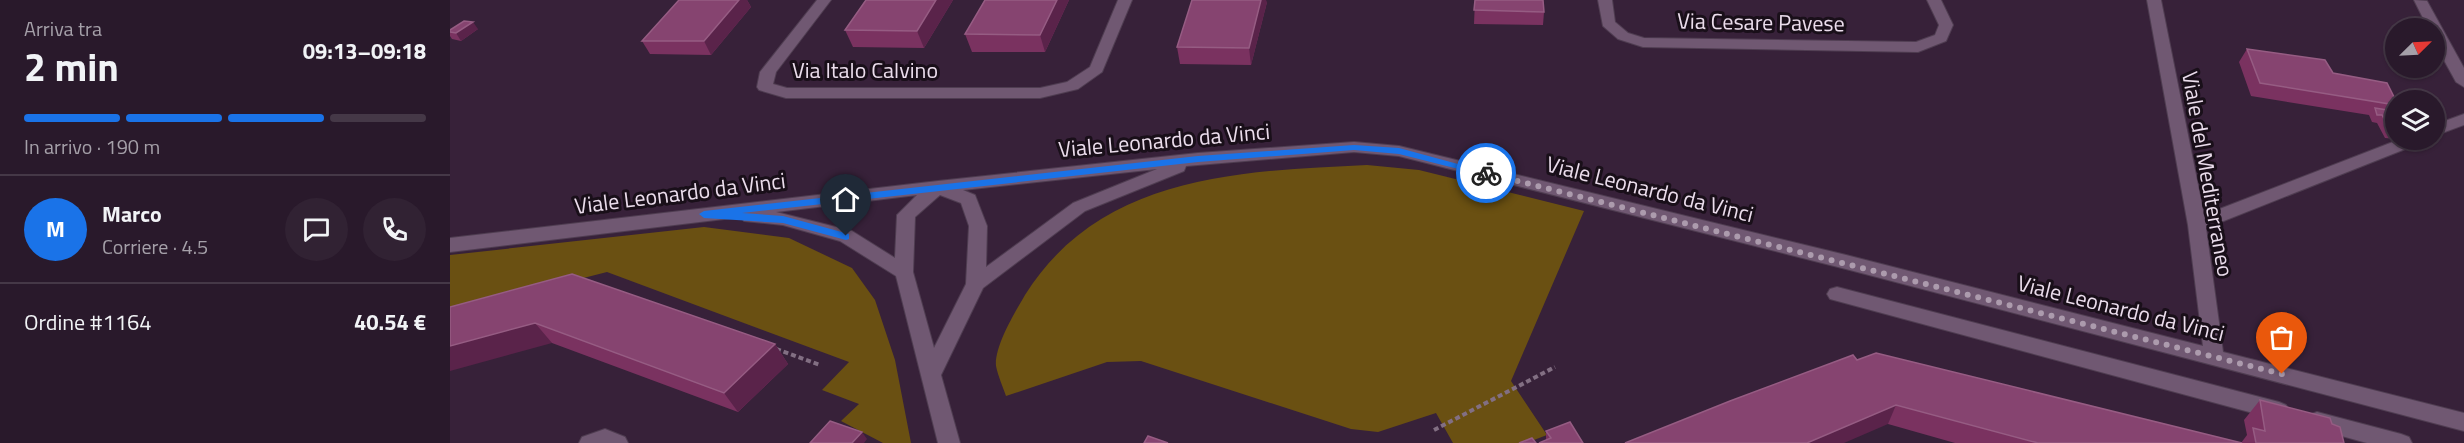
<!DOCTYPE html>
<html lang="it">
<meta charset="utf-8">
<style>
body{margin:0;font-family:"Titillium Web",sans-serif;background:#312233;color:#f1f3f6;height:100vh;display:flex;flex-direction:column;font-size:22px;white-space:nowrap}
*{box-sizing:border-box;margin:0}
p{font-size:20px;color:#a5a0a9}
.icon{flex:none;width:33px;height:33px;fill:none;stroke:currentColor;stroke-width:2;stroke-linecap:round;stroke-linejoin:round}
.map{position:relative;flex:1;overflow:hidden}
.details{display:flex;flex-direction:column;background:#29192b;width:450px}
.details>*{flex:none}
.needle{width:39px;rotate:66deg}
.controls{position:absolute;left:1935px;top:18px;display:grid;gap:12px}
.controls a{display:grid;place-items:center;width:60px;height:60px;border-radius:50%;background:#29192b;box-shadow:0 2px 4px #0004,0 0 0 2px #453847;font-size:30px}
.pin{position:absolute;display:grid;place-items:center;width:51px;height:51px;color:#fff;margin:-62px -26px;border-radius:50% 50% 50% 0;rotate:-45deg;box-shadow:0 0 6px #0007}
.pin .icon{rotate:45deg}
.courier{position:absolute;display:grid;place-items:center;width:60px;height:60px;margin:-30px;border:4px solid #1a73e8;border-radius:50%;background:#fff;color:#222;box-shadow:0 2px 8px #0007}
.headline em{font-style:normal;font-weight:700}
.headline div{display:flex;flex-direction:column-reverse}
.headline{display:flex;align-items:center;justify-content:space-between;height:102px;padding:0 24px}
h1{font-size:39px;font-weight:700;line-height:45px}
.bar{display:grid;grid-template-columns:repeat(4,1fr);gap:9px 6px;align-content:center;height:72px;padding:0 24px}
.bar i{height:8px;border-radius:4px;background:#453847}
.bar .selected{background:#1a73e8}
.bar p{grid-column:span 4}
.line{display:flex;align-items:center;gap:15px;padding:0 24px;border-top:2px solid #453847}
.line div{flex:1}
.round{display:grid;place-items:center;flex:none;width:63px;height:63px;border-radius:32px;background:#312233}
main{display:flex;flex:1;min-height:0}
.map>svg:first-child{display:block}
</style>
<main>
<section class="details">
<div class="headline"><div><h1>2 min</h1><p>Arriva tra</p></div><em>09:13–09:18</em></div>
<div class="bar"><i class="selected"></i><i class="selected"></i><i class="selected"></i><i></i><p>In arrivo · 190 m</p></div>
<div class="line" style="height:108px"><b class="round" style="background:#1a73e8;color:#fff">M</b><div><b>Marco</b><p>Corriere · 4.5</p></div><a class="round"><svg class="icon" aria-label="chat" viewBox="0 0 24 24"><path d="M4 5h16v11H9l-5 4z"/></svg></a><a class="round"><svg class="icon" aria-label="phone" viewBox="0 0 24 24"><path d="M5 4h4l2 5-3 2q2 4 5 5l2-3 5 2v4C11 20 4 13 5 4z"/></svg></a></div>
<div class="line" style="height:78px"><div>Ordine #1164</div><b>40.54 €</b></div>
</section>
<div class="map">
<svg width="2014" height="443" viewBox="0 0 2014 443">
<rect width="100%" height="100%" fill="#372139"/>
<g fill="#6a5012">
<path d="M917 165 969 170 1134 211 1061 381 1097 435 1076 443H1003L986 413 928 432 901 429 691 361 657 362 556 396C553 387 548 376 546 366 544 347 565 312 575 295 650 175 791 171 917 165Z"/>
<polygon points="254,227 339,238 402,268 425,300 445,360 461,443 433,443 391,421 409,404 372,390 399,362 157,272 0,312 0,255"/>
</g>
<g fill="none" stroke-linecap="round" stroke-linejoin="round">
<g stroke="#4f3d51" stroke-width="2">
<g id="lane">
<polygon points="1387,287 1829,402 1836,405 1840,411 1836,417 1829,420 1380,299 1377,294 1380,289"/>
<polygon points="1867,412 1951,434 1959,437 1962,443 1917,443 1859,427 1856,421 1859,415"/>
</g>
</g>
<g stroke="#4f3d51" stroke-width="2">
<g id="street">
<polygon points="367,0 381,0 326,72 323,84 337,88 590,88 617,82 640,67 668,0 682,0 652,72 628,89 590,98 336,98 309,90 307,87 310,72"/>
<polygon points="1148,0 1162,0 1165,22 1178,33 1194,38 1466,42 1485,35 1489,25 1477,0 1491,0 1503,25 1496,41 1468,52 1193,47 1168,39 1153,26"/>
<path d="M1697 0H1711L1754 215 1948 140H1970L1968 144 1756 228 1773 352 2014 413V431L1396 269 949 156 904 152 736 166 734 171 635 211 533 288 491 375 510 443H488L446 276 390 241 333 225 294 221 291 217 0 252V238L488 181 748 153 904 142 949 146 1396 255 1753 346 1738 225ZM707 169 623 203 536 267 537 226 525 195 513 190ZM467 195 447 215 445 258 402 231 326 212ZM490 195 511 203 519 226 516 284 484 348 463 272 465 217Z"/>
<polygon points="1964,0 1977,1 2014,68 2014,87 2006,82 1984,42 1984,28 1978,28"/>
<polygon points="2014,114 2014,125 1984,136 1984,125"/>
<polygon points="155,429 175,437 178,443 129,443 132,437"/>
</g>
</g>
<g stroke="#826f83" stroke-width="4" stroke-dasharray="5 3" stroke-linecap="butt">
<polyline points="326,349 370,365"/>
<polyline points="984,430 1105,367"/>
</g>
<use href="#lane" fill="#705872" fill-rule="evenodd"/>
<use href="#street" fill="#705872" fill-rule="evenodd"/>
</g>
<g fill="#7a3260">
<polygon points="229,0 297,0 301,7 261,55 200,54 192,41"/>
<polygon points="416,0 503,0 474,48 403,47 395,30"/>
<polygon points="535,0 619,0 595,52 522,52 515,34"/>
<polygon points="1025,0 1094,12 1093,25 1024,24"/>
<polygon points="817,2 801,65 730,64 727,47"/>
<polygon points="28,29 11,41 2,39 0,36 0,30"/>
<polygon points="1797,49 1883,73 1946,101 1946,107 1943,111 1946,116 1946,139 1935,138 1927,123 1922,122 1919,115 1801,96 1789,62"/>
<polygon points="0,307 325,344 338,364 288,412 102,343"/>
<polygon points="1407,360 1791,443 1797,435 1794,420 1810,400 1882,424 1894,443 1505,443 1438,424"/>
<polygon points="1096,431 1133,443 1096,440"/>
</g>
<g fill="#5a234a">
<polygon points="289,0 297,0 301,7 261,55 254,41"/>
<polygon points="486,0 503,0 474,48 467,31"/>
<polygon points="607,0 619,0 595,52 590,35"/>
<polygon points="811,0 816,0 817,2 801,65 799,48"/>
<polygon points="23,22 28,29 11,41 6,33"/>
<polygon points="85,323 102,343 0,371 0,346"/>
<polygon points="325,344 338,364 288,412 274,393"/>
<polygon points="1446,405 1438,424 1394,443 1357,443"/>
<polygon points="412,432 417,439 414,443 402,443"/>
</g>
<g fill="#864470" stroke="#965c83" stroke-width="1.5">
<polygon points="229,0 289,0 254,41 192,41"/>
<polygon points="416,0 486,0 467,31 395,30"/>
<polygon points="535,0 607,0 590,35 515,34"/>
<polygon points="742,0 811,0 799,48 727,47"/>
<polygon points="1025,0 1093,0 1094,12 1024,10"/>
<polygon points="14,21 23,22 6,33 0,32 0,30"/>
<polygon points="1797,49 1875,60 1883,73 1937,83 1946,101 1946,105 1810,83"/>
<polygon points="1925,108 1943,111 1946,116 1946,131 1940,130 1932,115 1927,115"/>
<polygon points="122,274 325,344 274,393 85,323 0,346 0,307"/>
<polygon points="1426,353 1792,443 1588,443 1446,405 1357,443 1175,443 1280,401 1403,355 1407,360"/>
<polygon points="1810,400 1880,418 1882,424 1890,427 1894,443 1806,443 1803,428 1815,431"/>
<polygon points="380,421 412,432 402,443 360,443"/>
<polygon points="1120,422 1133,443 1089,443 1101,438 1096,431"/>
<polygon points="698,436 718,443 694,443"/>
<polygon points="1082,438 1086,443 1069,443"/>
</g>
<polygon fill="#1a73e8" points="904,145 949,148 1041,173 1036,176 949,154 904,150 748,162 292,213 333,216 399,234 399,239 396,240 333,223 254,218 249,214 254,211 748,156"/>
<g fill="none" stroke-linecap="round" stroke-linejoin="round">
<polyline stroke="#ac9bad" stroke-width="6" stroke-dasharray="0 10.8" points="1036,173 1832,374"/>
</g>
<g text-anchor="middle" stroke-width="6" stroke-linejoin="round" paint-order="stroke">
<g font-size="22" fill="#ebddec" stroke="#190f19">
<text transform="translate(1311 22) rotate(1)" y="8">Via Cesare Pavese</text>
<text x="415" y="78">Via Italo Calvino</text>
<text transform="translate(714 140) rotate(-5)" y="8">Viale Leonardo da Vinci</text>
<text transform="translate(1758 174) rotate(80)" y="8">Viale del Mediterraneo</text>
<text transform="translate(1200 189) rotate(14)" y="8">Viale Leonardo da Vinci</text>
<text transform="translate(230 193) rotate(-7)" y="8">Viale Leonardo da Vinci</text>
<text transform="translate(1671 308) rotate(14)" y="8">Viale Leonardo da Vinci</text>
</g>
</g>
</svg>
<div class="controls">
<a><svg class="needle" viewBox="-14 -14 28 28"><path d="M0-13l5 13h-10z" fill="#e53935"/><path d="M0 13l5-13h-10z" fill="#a5a0a9"/></svg></a>
<a><svg class="icon" aria-label="layers" viewBox="0 0 24 24"><path d="M12 4l9 5-9 5-9-5zM3 14l9 5 9-5"/></svg></a>
</div>
<div class="pin" style="left:1832px;top:374px;background:#ea580c"><svg class="icon" aria-label="bag" viewBox="0 0 24 24"><path d="M5 8h14l-1 12H6zM9 8a3 3 0 0 1 6 0"/></svg></div>
<div class="pin" style="left:396px;top:236px;background:#1f2937"><svg class="icon" aria-label="home" viewBox="0 0 24 24"><path d="M3 11l9-7 9 7M6 9v11h12V9"/></svg></div>
<div class="courier" style="left:1036px;top:173px"><svg class="icon" aria-label="bike" viewBox="0 0 24 24"><circle cx="6" cy="16" r="4"/><circle cx="18" cy="16" r="4"/><path d="M6 16l4-8h5l3 8M10 8l3 8H6M13 5h3"/></svg></div>
</div>
</main>
